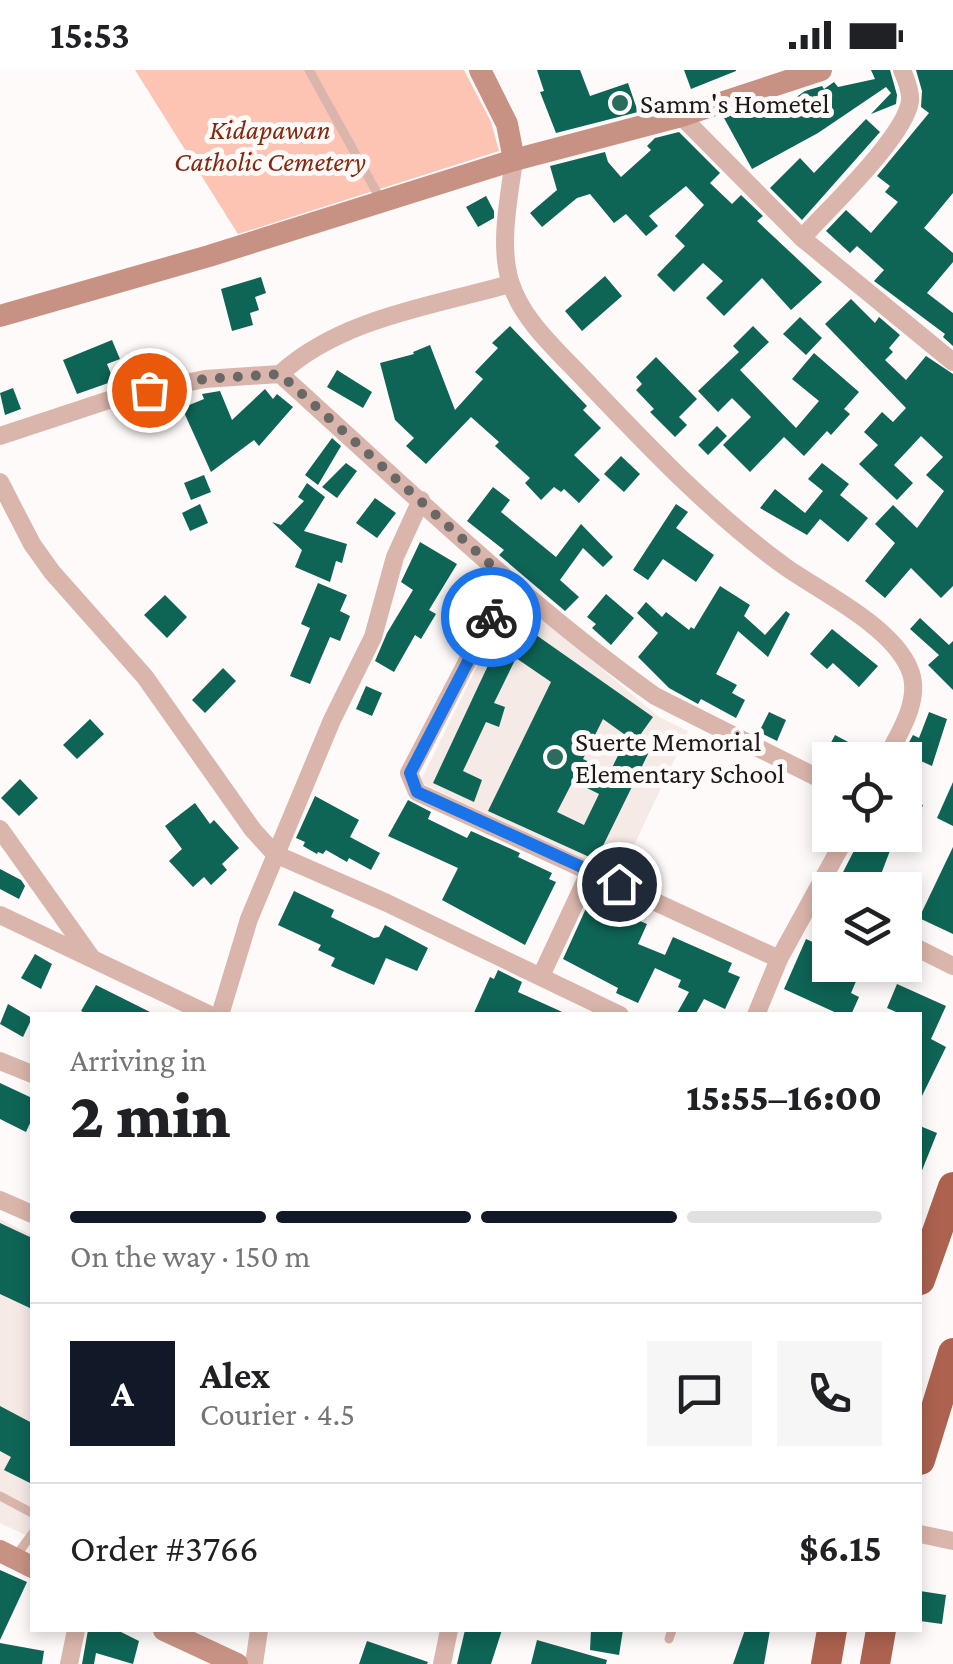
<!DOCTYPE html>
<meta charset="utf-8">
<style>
body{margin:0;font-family:"Crimson Pro",serif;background:#f6f6f6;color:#202124;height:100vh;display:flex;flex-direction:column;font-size:38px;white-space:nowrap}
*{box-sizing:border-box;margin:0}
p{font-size:32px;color:#757577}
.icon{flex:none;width:55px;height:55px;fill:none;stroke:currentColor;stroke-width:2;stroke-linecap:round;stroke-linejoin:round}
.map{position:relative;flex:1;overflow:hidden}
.drawer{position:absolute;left:30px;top:942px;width:892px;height:620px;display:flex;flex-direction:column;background:#fff;border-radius:0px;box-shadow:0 5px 15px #0003}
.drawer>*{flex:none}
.controls{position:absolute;left:812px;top:672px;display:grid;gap:20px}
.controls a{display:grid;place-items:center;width:110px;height:110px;border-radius:0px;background:#fff;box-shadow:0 5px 15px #0003;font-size:50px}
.pin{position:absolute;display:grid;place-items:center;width:85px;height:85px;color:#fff;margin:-42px;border:5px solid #fff;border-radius:50%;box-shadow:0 2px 10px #0007}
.courier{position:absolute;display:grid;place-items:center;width:100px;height:100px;margin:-50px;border:8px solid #1a73e8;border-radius:50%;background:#fff;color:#222;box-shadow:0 2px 12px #0007}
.overview em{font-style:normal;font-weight:800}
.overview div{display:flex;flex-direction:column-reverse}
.overview{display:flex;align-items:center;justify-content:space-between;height:170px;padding:0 40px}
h1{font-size:65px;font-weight:800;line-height:75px}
.bar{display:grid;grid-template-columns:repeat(4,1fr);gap:15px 10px;align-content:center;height:120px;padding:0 40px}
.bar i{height:12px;border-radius:8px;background:#e0e0e0}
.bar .on{background:#111827}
.bar p{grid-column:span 4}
.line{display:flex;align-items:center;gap:25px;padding:0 40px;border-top:2px solid #e0e0e0}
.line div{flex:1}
.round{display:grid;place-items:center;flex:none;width:105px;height:105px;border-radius:0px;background:#f6f6f6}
.status{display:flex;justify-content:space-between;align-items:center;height:70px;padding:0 50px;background:#fff;direction:ltr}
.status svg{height:28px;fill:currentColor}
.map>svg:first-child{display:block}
</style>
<div class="status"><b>15:53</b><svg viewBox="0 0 49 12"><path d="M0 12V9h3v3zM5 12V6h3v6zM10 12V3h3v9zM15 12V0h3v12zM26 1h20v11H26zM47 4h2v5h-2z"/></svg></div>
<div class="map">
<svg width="953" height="1594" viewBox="0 0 953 1594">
<rect width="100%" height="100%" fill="#fefaf9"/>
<g fill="#f6eae6">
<polygon points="510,530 520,530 659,647 688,661 619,807 420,712"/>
<polygon points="0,1149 32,1165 32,1468 0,1453"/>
</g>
<polygon fill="#fdc3b3" points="135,0 464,0 491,52 499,81 238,164"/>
<g fill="#0e6455" fill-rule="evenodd">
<polygon points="537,0 580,0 590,26 628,13 638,42 556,63 540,22 544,21"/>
<polygon points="684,0 736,0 736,1 691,19"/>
<polygon points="871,0 890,0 897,25 896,34 871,44 891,23 886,17 818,63 752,99 724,48 765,34 772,44 805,21 822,16 824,19 834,12 838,17 875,9"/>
<polygon points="916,0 953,0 953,123 924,158 953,183 953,192 927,223 953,243 953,276 943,267 945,264 874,211 884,200 857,176 850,183 826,161 846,140 871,163 898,132 885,122 890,116 877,106 929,43 921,37 922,21"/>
<polygon points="866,49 880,62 802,150 770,118 800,88 814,103"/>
<polygon points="679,62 720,103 710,113 732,134 741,125 763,146 757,151 822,212 791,240 762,208 724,246 706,228 723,211 703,193 674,222 657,205 685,176 675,166 704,135 686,116 649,146 658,156 646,166 626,144 614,153 590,124 577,128 542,157 530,143 557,120 550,96 605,82 608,92 621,107 651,80 647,76 655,68"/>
<polygon points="486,126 494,141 494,148 478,157 466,137"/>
<polygon points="605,206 622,226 582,261 565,241"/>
<polygon points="261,207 266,223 255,227 259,240 250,243 253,255 232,261 221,219"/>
<polygon points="851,229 875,253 879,247 900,265 889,278 893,282 885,290 906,310 926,286 953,304 953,516 941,528 911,498 885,528 865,511 895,473 875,454 893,435 917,458 944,421 926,405 943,387 921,366 894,395 913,413 897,430 859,394 878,375 864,362 882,342 893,352 906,338 825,254"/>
<polygon points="800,247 822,268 806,285 783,264"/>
<polygon points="510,256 587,336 583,340 601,358 574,385 600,410 579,433 564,419 561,422 554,417 541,430 525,413 530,408 495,376 499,372 471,347 426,394 406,376 414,368 395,350 380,293 414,284 413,282 430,275 455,340 483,309 475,302 498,278 492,273"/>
<polygon points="753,256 769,272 740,300 796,358 819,331 792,309 814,283 859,322 844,339 850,344 831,365 827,361 804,386 784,367 750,402 723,375 751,347 732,328 718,342 698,321 739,282 733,276"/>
<polygon points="112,270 120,289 107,294 114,311 77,324 63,290"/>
<polygon points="656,287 697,329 679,347 687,355 675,367 650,342 654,339 636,320 642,314 636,307"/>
<polygon points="337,300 372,322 363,338 327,317"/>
<polygon points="13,318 21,339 5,345 0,323"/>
<polygon points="265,319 273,329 277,324 293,337 259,376 254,370 211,402 182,338 204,329 202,324 220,321 232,350"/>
<polygon points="717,356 727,366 708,385 698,375"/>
<polygon points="332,368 341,376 318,415 305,405"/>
<polygon points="621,386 640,404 624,422 604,404"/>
<polygon points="346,393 357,401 337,428 322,417"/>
<polygon points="822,393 849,414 840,425 868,448 848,472 820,449 807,465 760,438 775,419 805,443 823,421 808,409"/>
<polygon points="204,405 211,422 191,430 184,413"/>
<polygon points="307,413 325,427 304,461 347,474 342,493 336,491 330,512 295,497 302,480 272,452 281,455 304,431 298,427"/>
<polygon points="493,417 510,430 501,442 556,487 581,454 613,487 603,497 583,478 560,510 579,527 565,541 499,485 504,480 467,451"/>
<polygon points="375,428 396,443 377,468 356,453"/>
<polygon points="200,434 208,453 190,461 182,443"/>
<polygon points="676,434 688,442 676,458 714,485 696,512 663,489 648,510 633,500"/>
<polygon points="420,472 457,494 429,540 436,544 421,569 415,565 394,602 375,591 387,563 413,520 401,512"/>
<polygon points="318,513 347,525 340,541 350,546 340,571 330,567 310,614 290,606 310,558 301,554"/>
<polygon points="720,516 750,535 744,546 765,565 786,541 790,544 768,587 738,561 716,604 737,615 732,623 745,630 736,648 701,629 698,634 669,618 638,587 658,563 637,543 646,532 662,547 666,542 689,560 691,557 694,559"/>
<polygon points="606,524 634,548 611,575 592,558 596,554 587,547"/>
<polygon points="165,525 187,547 167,568 144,545"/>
<path d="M513 542 533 551 529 560 653 647 635 672 603 649 583 689 610 702 626 669 650 680 596 790 488 741 551 612 516 588 494 633 505 637 499 657 486 652 463 701 482 710 474 732 433 713ZM573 711 599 724 584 755 557 742Z"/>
<polygon points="920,548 949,575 953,571 953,620 928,595 939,585 910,559"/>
<polygon points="832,559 878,596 859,617 833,593 827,599 810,584"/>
<polygon points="223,598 236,611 205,643 192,630"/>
<polygon points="366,616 382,623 372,646 356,639"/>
<polygon points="769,642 786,650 777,671 759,662"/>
<polygon points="929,642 947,649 932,696 903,683 913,665 919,668"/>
<polygon points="90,649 104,664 77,689 63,675"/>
<polygon points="835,665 852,674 843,690 822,690"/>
<polygon points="20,709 38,728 19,746 1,728"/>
<polygon points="953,712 953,756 937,748"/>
<polygon points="315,726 359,750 350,767 380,783 371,800 349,788 347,792 326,780 323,784 318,782 317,784 303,776 305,772 296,768"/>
<polygon points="905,727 923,735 905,776"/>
<polygon points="408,730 431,742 428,749 467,768 471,761 520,783 518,787 552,803 549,809 556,812 525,875 442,830 458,798 388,766"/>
<polygon points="195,733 210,754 214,750 239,778 222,794 227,800 211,815 204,807 193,817 169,791 182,779 165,756"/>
<polygon points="862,765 896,765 875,820 861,820 839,810"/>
<polygon points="953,777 953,864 919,848"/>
<polygon points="0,799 21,810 25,816 19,829 0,819"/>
<polygon points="294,821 334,840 331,847 374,868 379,867 385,855 428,878 417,901 386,888 374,915 331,896 335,888 318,880 321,875 278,855"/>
<polygon points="593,823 605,829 602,835 647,854 638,874 665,885 673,867 732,893 728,902 740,907 725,939 704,929 695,945 676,945 689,922 678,917 681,910 655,898 638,933 616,923 618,918 563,889"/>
<polygon points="806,869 826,878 819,895 863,895 851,923 859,927 851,945 841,945 784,919"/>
<polygon points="35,884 52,894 41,919 21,908"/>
<polygon points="498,900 522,912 518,922 569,945 473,945 490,907 494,909"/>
<polygon points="897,914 946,936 931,969 946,977 920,1030 920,945 903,945 887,938"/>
<polygon points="96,915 156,945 89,945 81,941"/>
<polygon points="8,934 32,948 23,967 0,954"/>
<polygon points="0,1013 32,1028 32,1049 26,1062 0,1049"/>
<polygon points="920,1056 937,1063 921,1103 920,1103"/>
<polygon points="0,1153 32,1168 32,1239 0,1224"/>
<polygon points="0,1336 32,1353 32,1414 4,1400 11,1387 0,1381"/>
<polygon points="0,1500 27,1512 0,1570"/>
<polygon points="920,1521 946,1525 942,1554 920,1551"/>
<polygon points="88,1560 117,1560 139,1571 133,1594 96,1583 94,1594 82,1594"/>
<polygon points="465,1560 502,1560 491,1594 457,1594"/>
<polygon points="591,1560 623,1560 619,1585 590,1580"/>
<polygon points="745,1560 770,1560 764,1594 733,1594"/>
<polygon points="537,1570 607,1590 606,1594 531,1594"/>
<polygon points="367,1571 428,1592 427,1594 359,1594"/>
<polygon points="0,1573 44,1581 42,1594 0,1594"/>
</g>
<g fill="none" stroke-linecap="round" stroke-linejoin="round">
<g stroke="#dab5ab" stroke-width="9">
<polyline points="309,0 381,130"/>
<polyline points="0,1426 32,1443"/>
<polyline points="16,1486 32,1464"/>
<polyline points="669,1569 672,1560"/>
</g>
<g stroke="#dab5ab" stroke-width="18">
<polyline points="681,46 802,168 953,292"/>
<path d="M514 90C509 128 499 174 510 211 522 251 559 282 587 312 649 377 713 445 787 498 823 523 891 556 909 598 923 628 899 664 885 690"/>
<path d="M802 168C828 139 905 67 910 31 911 21 906 9 902 0"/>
<path d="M280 304C341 248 433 236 510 214"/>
<path d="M0 366 121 326 205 309 280 304C402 414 521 530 655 626L830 714"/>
<polyline points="0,412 32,474 52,502 145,607 253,760 275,784 387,833 620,945"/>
<polyline points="509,511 409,703 417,722 779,889"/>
<polyline points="0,759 91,887"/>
<polyline points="0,845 210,945"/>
<polyline points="905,872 953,896"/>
<polyline points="541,906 590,801"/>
<polyline points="220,945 249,849 332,650 373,567 395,487 421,430"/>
<polyline points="756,945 779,889 847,765"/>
<polyline points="0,991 32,1004"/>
<polyline points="0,1130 32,1144"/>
<polyline points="920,1464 953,1471"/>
<polyline points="69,1594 76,1560"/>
<polyline points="254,1594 259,1560"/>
<polyline points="442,1594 449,1560"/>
</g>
<g stroke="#c79284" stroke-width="22">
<polyline points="480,0 507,54 514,90"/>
<polyline points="0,246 209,186 514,90 681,46 821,0"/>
<polyline points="0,1481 32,1497"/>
<polyline points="164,1560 237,1594"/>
</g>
<g stroke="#ac624f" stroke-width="30">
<polyline points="920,1210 953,1117"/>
<polyline points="920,1390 953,1283"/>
<polyline points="826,1594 832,1560"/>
<polyline points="875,1594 881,1560"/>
</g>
</g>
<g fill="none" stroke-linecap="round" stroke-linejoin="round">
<polyline stroke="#6a6867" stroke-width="10" stroke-dasharray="0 18" points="149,320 205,309 280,304 509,511 491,547"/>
<polyline stroke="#1a73e8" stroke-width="12" points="491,547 410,703 417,722 619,814"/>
</g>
<g fill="#2a6d5f" stroke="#fefaf9" stroke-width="4">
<circle cx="620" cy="33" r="10"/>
<circle cx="555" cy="687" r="10"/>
</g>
<g text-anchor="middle" stroke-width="10" stroke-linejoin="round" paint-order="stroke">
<g font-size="28" fill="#1b1a19" stroke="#fefaf9" text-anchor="start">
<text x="640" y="43">Samm's Hometel</text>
<text x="575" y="681">Suerte Memorial<tspan x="575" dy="32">Elementary School</tspan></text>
</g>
<g font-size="28" font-style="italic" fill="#84280f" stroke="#fefaf9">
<text x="270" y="69">Kidapawan<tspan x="270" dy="32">Catholic Cemetery</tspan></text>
</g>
</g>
</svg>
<div class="controls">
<a><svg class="icon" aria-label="locate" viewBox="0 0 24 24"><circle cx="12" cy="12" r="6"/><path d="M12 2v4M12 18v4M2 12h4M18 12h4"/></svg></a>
<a><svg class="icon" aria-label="layers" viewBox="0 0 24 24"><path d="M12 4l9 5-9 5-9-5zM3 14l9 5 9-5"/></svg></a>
</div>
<div class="pin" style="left:149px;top:320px;background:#ea580c"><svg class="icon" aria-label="bag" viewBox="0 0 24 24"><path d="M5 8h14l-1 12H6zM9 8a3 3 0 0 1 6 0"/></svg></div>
<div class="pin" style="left:619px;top:814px;background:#1f2937"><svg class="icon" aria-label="home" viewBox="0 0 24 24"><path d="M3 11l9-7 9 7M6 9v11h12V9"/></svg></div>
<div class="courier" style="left:491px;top:547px"><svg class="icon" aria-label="bike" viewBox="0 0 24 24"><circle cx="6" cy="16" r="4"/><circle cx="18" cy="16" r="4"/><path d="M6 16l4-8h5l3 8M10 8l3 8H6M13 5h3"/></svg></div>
<section class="drawer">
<div class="overview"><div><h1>2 min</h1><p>Arriving in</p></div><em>15:55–16:00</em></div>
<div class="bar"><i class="on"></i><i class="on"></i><i class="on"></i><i></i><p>On the way · 150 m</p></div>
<div class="line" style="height:180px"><b class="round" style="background:#111827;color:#fff">A</b><div><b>Alex</b><p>Courier · 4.5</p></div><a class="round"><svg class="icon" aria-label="chat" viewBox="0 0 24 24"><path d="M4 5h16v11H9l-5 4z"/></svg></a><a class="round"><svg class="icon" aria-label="phone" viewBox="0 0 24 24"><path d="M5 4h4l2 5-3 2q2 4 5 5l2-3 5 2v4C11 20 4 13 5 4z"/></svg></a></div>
<div class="line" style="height:130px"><div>Order #3766</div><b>$6.15</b></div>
</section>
</div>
